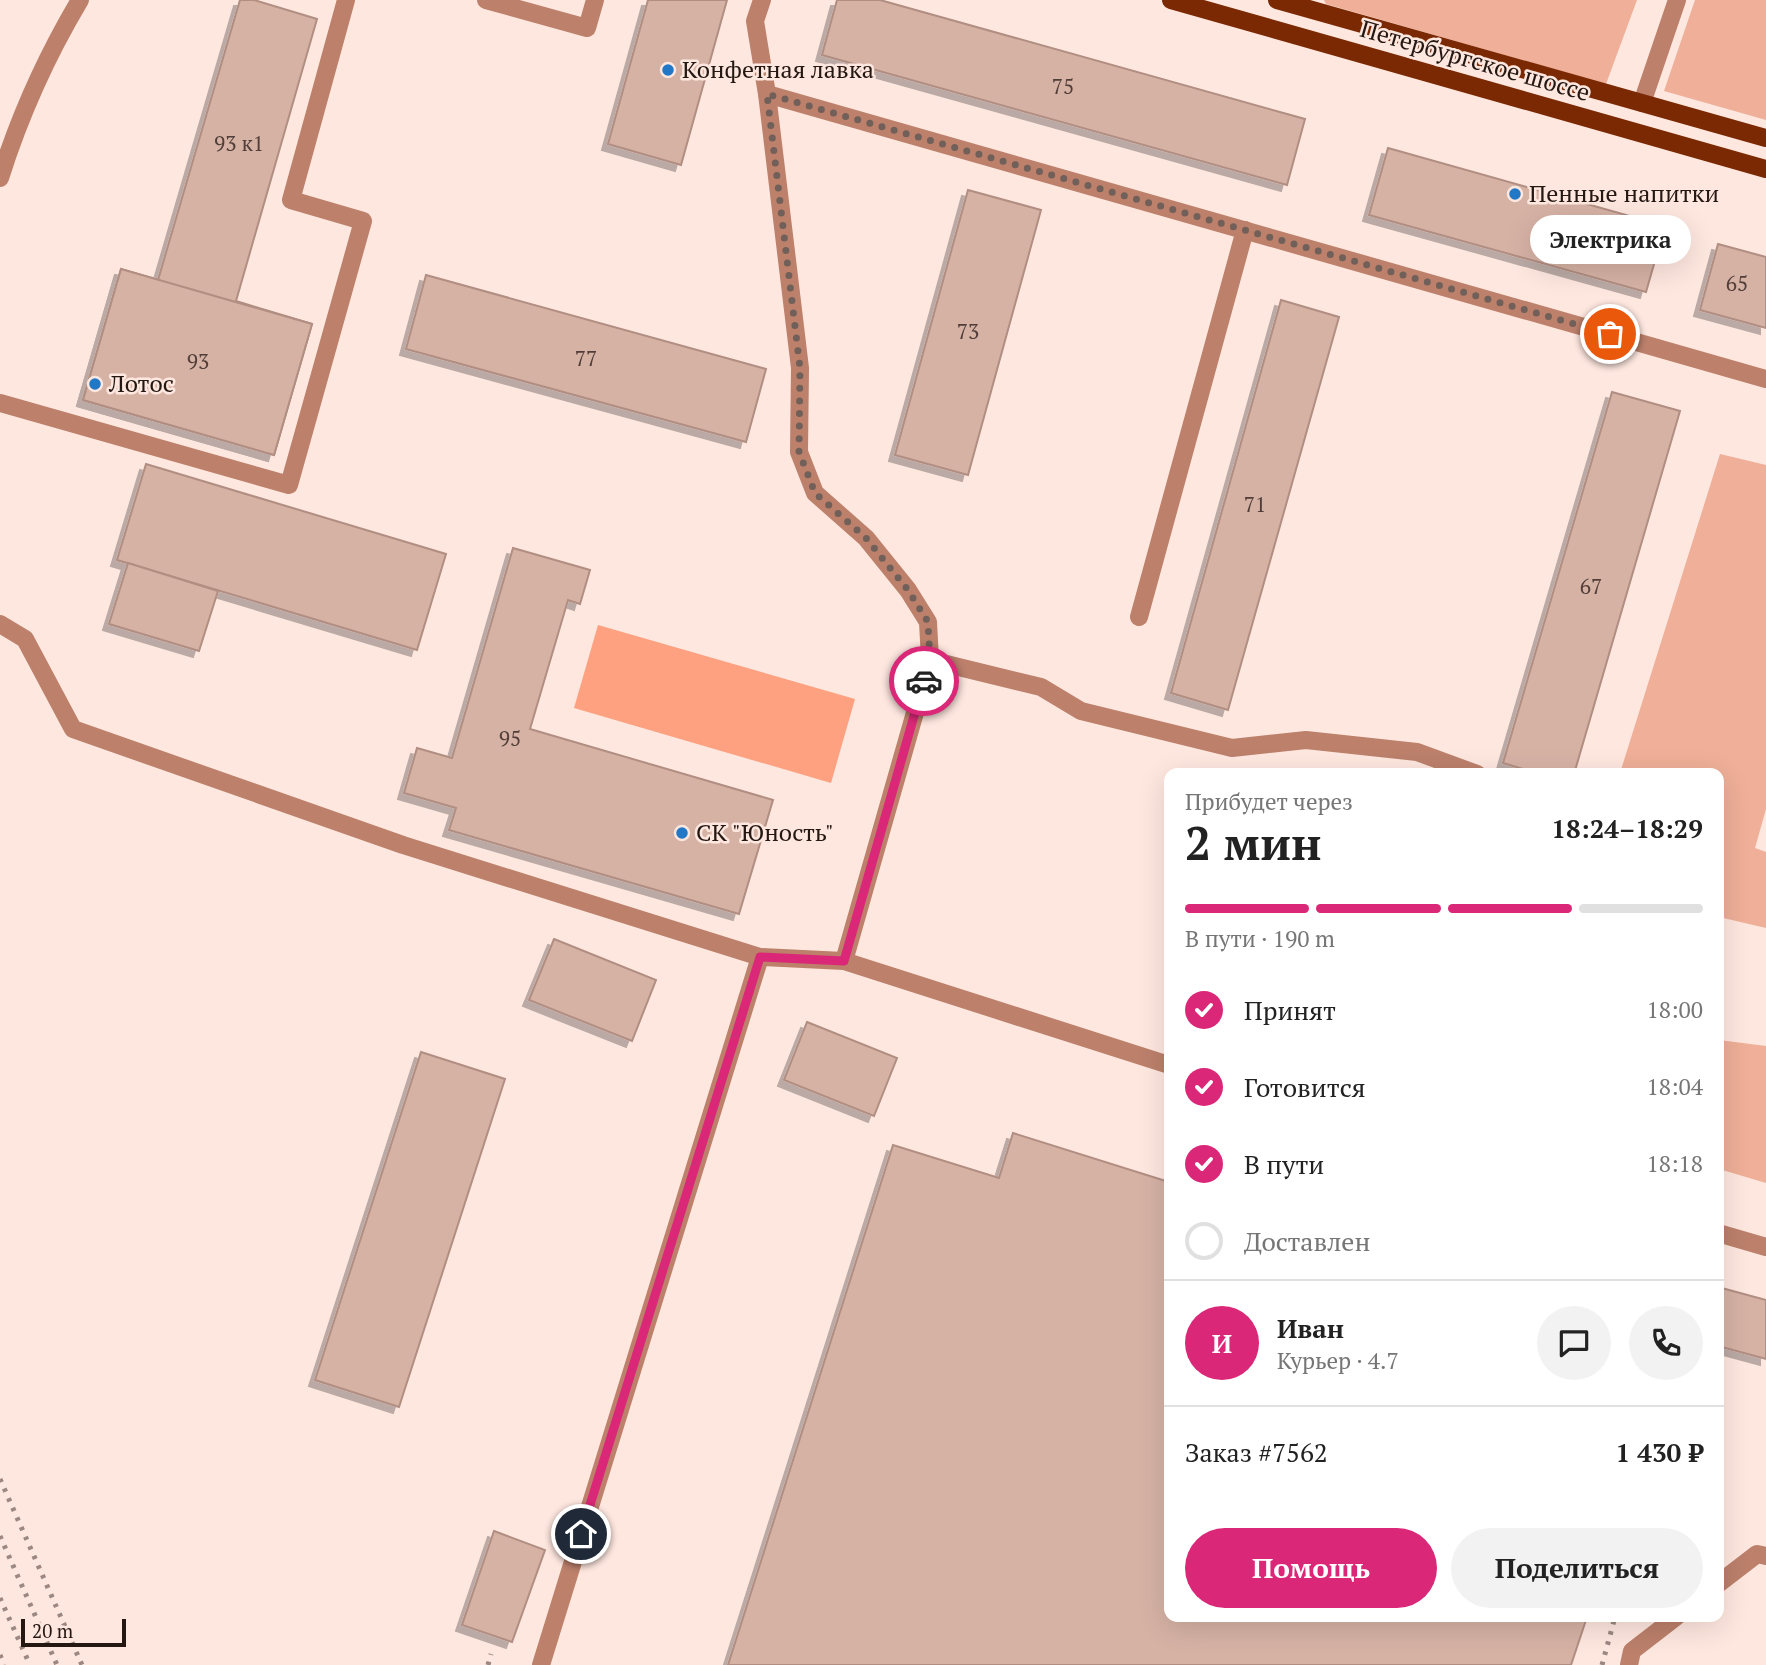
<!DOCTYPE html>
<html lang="ru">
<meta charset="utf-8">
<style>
body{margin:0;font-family:"PT Serif",serif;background:#f2f2f2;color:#222;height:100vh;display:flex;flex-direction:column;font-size:26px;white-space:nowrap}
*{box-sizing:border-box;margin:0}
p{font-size:23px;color:#767676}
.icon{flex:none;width:38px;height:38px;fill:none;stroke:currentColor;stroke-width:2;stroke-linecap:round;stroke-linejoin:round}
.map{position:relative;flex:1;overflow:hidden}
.drawer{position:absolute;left:1164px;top:768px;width:560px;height:854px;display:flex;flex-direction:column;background:#fff;border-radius:14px;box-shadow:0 7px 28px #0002}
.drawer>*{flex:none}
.scale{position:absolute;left:21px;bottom:18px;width:105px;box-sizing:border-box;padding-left:7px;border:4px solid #251813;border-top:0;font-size:19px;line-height:24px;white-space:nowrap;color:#251813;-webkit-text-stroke:5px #fee7df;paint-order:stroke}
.pin{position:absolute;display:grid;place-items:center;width:60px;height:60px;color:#fff;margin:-30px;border:4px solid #fff;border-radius:50%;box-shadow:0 2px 7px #0007}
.courier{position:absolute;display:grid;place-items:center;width:70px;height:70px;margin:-35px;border:5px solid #db2777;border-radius:50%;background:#fff;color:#222;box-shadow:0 2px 9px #0007}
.bubble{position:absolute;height:49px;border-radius:24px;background:#fff;box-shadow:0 7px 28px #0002;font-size:23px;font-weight:600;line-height:49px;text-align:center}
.overview em{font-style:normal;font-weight:600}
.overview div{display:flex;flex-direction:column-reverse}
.overview{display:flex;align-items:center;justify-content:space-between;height:119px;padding:0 21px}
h1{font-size:46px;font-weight:600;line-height:52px}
.bar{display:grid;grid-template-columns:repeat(4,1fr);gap:10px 7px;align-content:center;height:84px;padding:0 21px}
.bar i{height:9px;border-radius:5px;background:#e0e0e0}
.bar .current{background:#db2777}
.bar p{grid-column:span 4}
.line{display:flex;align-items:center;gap:18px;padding:0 21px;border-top:2px solid #e0e0e0}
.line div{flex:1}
.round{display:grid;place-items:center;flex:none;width:74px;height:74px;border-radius:37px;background:#f2f2f2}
ol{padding:0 21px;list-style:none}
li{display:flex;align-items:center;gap:21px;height:77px}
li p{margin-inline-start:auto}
li .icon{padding:7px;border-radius:50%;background:#db2777;color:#fff;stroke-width:4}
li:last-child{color:#767676}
li i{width:38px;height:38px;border:4px solid #e0e0e0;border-radius:50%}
.button{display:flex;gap:14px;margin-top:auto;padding:14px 21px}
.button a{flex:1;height:80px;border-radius:42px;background:#db2777;color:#fff;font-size:28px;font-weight:600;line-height:80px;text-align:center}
.button a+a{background:#f2f2f2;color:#222}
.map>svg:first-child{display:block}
</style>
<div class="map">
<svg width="1766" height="1665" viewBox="0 0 1766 1665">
<defs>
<filter id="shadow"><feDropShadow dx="-6" dy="6" stdDeviation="0" flood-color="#0004"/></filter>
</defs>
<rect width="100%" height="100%" fill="#fee7df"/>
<g fill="#efaf98">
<polygon points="1324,0 1637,0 1606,84 1326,4"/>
<polygon points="1695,0 1766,0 1766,120 1664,91"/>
<polygon points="1720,454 1766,465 1766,809 1755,848 1766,852 1766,928 1719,917 1718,774 1620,773"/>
<polygon points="1719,1040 1766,1046 1766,1183 1719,1169"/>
</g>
<polygon fill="#fda180" points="598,625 855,699 831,783 574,708"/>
<g fill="#d6b2a5" stroke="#b18e82" stroke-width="2" filter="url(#shadow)">
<polygon points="240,0 254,0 317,19 236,301 312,324 274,455 83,400 121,269 158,280"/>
<polygon points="648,0 727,0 681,165 608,144"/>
<polygon points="837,0 880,0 1305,119 1287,185 822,55"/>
<polygon points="1388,148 1665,226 1646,292 1369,215"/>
<polygon points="968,190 1041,210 968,475 895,455"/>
<polygon points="1718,244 1766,257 1766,328 1700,310"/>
<polygon points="121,269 312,324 274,455 83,400"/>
<polygon points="426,275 766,369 746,442 406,349"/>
<polygon points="1281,300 1339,317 1228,710 1171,693"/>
<polygon points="1612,392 1680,411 1574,774 1540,774 1503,763"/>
<polygon points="146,464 446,554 417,650 117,560"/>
<polygon points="513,548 590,570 580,604 568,600 530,729 773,800 739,914 449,830 456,808 404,793 417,748 452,758"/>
<polygon points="128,563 218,591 199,651 109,624"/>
<polygon points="554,939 656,980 632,1041 529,1000"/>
<polygon points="807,1022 897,1058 874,1116 784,1080"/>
<polygon points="421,1052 505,1079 399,1407 315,1380"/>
<polygon points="1013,1133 1169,1182 1169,1617 1587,1617 1571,1665 728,1665 893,1145 999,1178"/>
<polygon points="1718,1287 1766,1300 1766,1359 1718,1346"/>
<polygon points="494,1531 545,1550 512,1642 462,1625"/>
</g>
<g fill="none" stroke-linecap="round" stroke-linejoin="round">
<g stroke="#bc806b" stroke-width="18">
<polyline points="486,0 587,28 595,0"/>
<polyline points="762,0 755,21 767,94 800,368 799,452 815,493 866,538 908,590 928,622 930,660 844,961"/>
<polyline points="767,94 1766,379"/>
<polyline points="1642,103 1677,0"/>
<path d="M0 178C20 115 46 57 80 0"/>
<polyline points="0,403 289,485 363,221 291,200 346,0"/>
<polyline points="1139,617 1245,230"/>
<polyline points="0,624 25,639 73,729 403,845 760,957 844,961 1169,1065"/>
<polyline points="930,660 1041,687 1081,711 1232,748 1306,740 1417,752 1477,774"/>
<polyline points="1718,1233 1766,1247"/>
<polyline points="1718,1584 1757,1554 1766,1556"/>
<polyline points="541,1665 760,957"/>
<polyline points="1629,1665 1632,1651 1676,1617"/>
</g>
<g stroke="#7b2903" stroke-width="18">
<polyline points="1171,0 1766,169"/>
<polyline points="1277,0 1766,138"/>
</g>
<g stroke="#9b8882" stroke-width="5" stroke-dasharray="3.5 7" stroke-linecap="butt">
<polyline points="0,1479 82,1665"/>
<polyline points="0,1536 57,1665"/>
<polyline points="0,1598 30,1665"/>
<polyline points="0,1655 4,1665"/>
<polyline points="488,1665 491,1654"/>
<polyline points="1602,1665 1615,1617"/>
</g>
</g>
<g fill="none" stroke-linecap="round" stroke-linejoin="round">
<polyline stroke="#71605a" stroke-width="7" stroke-dasharray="0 12.6" points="924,681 930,660 928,622 908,590 866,538 815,493 799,452 800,368 767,94 1610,334"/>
<polyline stroke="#db2777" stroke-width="9" points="581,1534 760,957 844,961 924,681"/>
</g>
<g fill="#2178c6" stroke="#fee7df" stroke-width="2.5">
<circle cx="668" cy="70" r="7"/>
<circle cx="1515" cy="194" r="7"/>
<circle cx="95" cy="384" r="7"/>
<circle cx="682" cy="833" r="7"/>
</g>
<g text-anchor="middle" stroke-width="5" stroke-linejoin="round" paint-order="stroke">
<g font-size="21" fill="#513e38">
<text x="1063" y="94">75</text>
<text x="239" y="151">93 к1</text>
<text x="1737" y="291">65</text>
<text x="968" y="339">73</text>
<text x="586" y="366">77</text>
<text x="198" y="369">93</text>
<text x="1255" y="512">71</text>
<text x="1591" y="594">67</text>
<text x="510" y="746">95</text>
</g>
<g font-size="24" fill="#251813" stroke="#fee7df">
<text transform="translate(1475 61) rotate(16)" y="8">Петербургское шоссе</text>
</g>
<g font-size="24" fill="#251813" stroke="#fee7df" text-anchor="start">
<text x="682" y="78">Конфетная лавка</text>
<text x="1529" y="202">Пенные напитки</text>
<text x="109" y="392">Лотос</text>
<text x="696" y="841">СК "Юность"</text>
</g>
</g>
</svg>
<div class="scale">20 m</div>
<div class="pin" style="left:1610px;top:334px;background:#ea580c"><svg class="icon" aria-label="bag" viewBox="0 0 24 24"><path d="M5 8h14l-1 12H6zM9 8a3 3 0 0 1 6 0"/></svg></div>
<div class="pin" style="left:581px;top:1534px;background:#1f2937"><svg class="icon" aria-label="home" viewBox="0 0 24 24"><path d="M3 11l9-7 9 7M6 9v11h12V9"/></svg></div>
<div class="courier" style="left:924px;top:681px"><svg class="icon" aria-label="car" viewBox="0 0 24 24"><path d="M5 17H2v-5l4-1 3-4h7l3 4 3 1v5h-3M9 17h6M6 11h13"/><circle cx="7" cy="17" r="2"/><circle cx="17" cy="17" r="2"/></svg></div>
<div class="bubble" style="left:1530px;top:215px;width:161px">Электрика</div>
<section class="drawer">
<div class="overview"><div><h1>2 мин</h1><p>Прибудет через</p></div><em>18:24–18:29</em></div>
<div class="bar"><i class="current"></i><i class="current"></i><i class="current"></i><i></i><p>В пути · 190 m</p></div>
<ol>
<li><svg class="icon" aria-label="check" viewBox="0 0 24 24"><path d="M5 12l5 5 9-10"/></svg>Принят<p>18:00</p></li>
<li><svg class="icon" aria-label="check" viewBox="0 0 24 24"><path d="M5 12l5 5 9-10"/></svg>Готовится<p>18:04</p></li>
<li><svg class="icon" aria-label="check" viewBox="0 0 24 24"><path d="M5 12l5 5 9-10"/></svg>В пути<p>18:18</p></li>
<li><i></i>Доставлен</li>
</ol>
<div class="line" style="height:126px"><b class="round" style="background:#db2777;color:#fff">И</b><div><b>Иван</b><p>Курьер · 4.7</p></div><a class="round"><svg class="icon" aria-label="chat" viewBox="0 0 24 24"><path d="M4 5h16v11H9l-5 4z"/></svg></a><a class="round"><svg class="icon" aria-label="phone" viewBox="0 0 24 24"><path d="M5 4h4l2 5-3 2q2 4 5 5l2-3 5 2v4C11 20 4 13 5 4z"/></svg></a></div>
<div class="line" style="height:91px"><div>Заказ #7562</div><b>1 430 ₽</b></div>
<div class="button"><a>Помощь</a><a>Поделиться</a></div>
</section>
</div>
